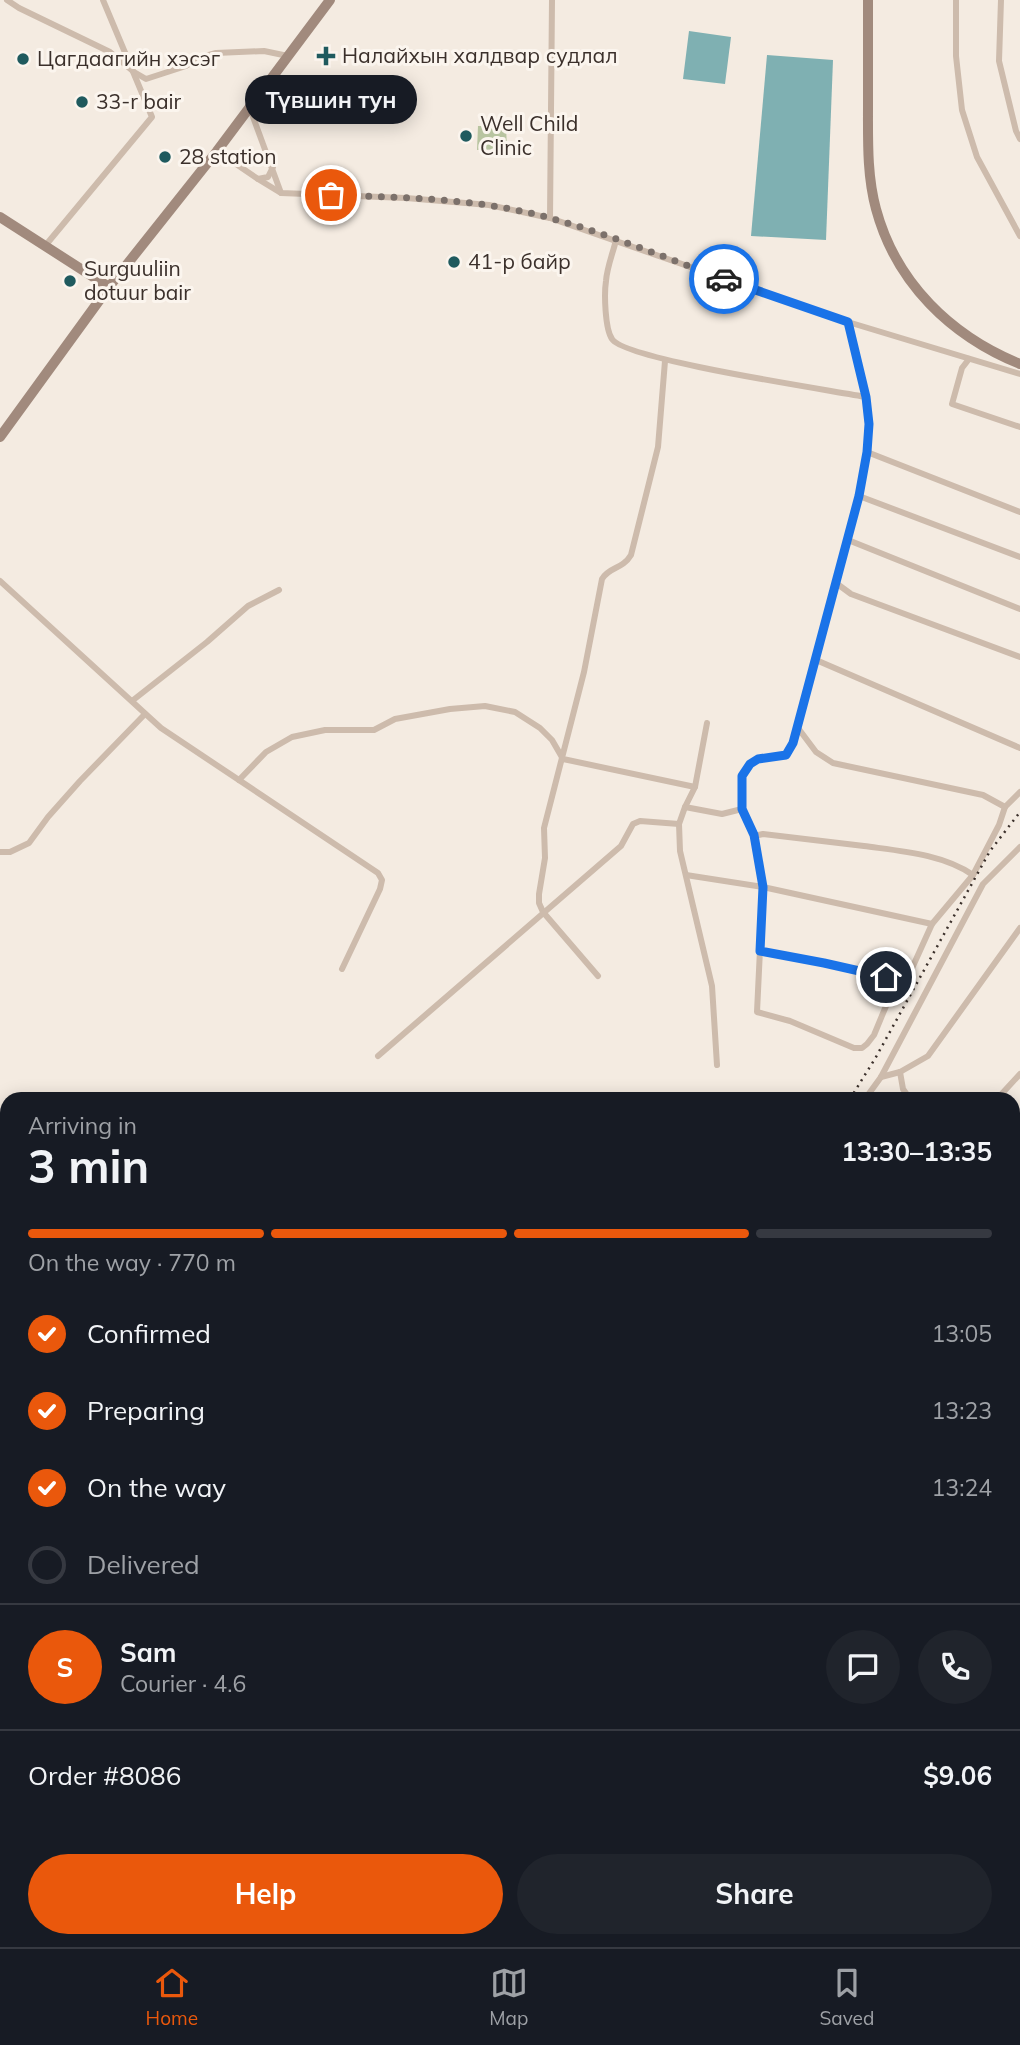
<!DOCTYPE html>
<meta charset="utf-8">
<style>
body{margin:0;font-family:Mulish,sans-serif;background:#20242c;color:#f1f3f6;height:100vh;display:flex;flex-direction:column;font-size:26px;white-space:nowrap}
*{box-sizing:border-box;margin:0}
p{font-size:23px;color:#9ea1a6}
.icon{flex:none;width:38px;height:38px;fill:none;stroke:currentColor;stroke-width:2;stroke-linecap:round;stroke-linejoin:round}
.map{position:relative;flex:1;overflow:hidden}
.side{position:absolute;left:0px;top:1092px;width:1020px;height:856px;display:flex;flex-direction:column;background:#171b24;border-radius:21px 21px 0 0;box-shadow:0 4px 18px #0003}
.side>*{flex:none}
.pin{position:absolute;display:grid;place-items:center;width:60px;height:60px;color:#fff;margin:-30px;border:4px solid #fff;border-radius:50%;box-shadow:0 2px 7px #0007}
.courier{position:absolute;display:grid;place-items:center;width:70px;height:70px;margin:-35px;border:5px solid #1a73e8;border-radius:50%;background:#fff;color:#222;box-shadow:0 2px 9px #0007}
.bubble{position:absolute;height:49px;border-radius:24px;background:#171b24;box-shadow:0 4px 18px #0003;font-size:23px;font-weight:700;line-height:49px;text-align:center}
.head em{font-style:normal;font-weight:700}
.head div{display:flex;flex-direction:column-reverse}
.head{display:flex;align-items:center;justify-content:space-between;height:119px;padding:0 28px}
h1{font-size:46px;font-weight:700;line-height:52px}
.bar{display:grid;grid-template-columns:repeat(4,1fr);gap:10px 7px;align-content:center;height:84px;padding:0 28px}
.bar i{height:9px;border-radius:5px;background:#363941}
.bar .current{background:#ea580c}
.bar p{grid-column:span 4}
.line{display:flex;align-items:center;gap:18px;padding:0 28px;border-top:2px solid #363941}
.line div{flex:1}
.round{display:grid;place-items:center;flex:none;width:74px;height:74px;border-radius:37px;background:#20242c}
ol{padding:0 28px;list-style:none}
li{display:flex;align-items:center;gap:21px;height:77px}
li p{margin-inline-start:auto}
li .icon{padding:7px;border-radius:50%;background:#ea580c;color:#fff;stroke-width:4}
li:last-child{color:#9ea1a6}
li i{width:38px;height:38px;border:4px solid #363941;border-radius:50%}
.primary-button{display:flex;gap:14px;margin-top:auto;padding:14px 28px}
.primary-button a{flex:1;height:80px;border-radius:42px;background:#ea580c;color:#fff;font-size:28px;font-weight:700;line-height:80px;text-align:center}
.primary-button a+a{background:#20242c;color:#f1f3f6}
.menu{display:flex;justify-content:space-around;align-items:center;height:98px;border-top:2px solid #363941;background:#171b24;font-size:19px;color:#9ea1a6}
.menu a{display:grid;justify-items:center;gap:4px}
.menu .current{color:#ea580c}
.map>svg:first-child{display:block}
</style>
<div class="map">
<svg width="1020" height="1947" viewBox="0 0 1020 1947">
<rect width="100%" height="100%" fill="#f4ebe1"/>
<polygon fill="#b8c4a0" points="478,126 506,126 507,149 477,150"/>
<g fill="#7fb0b2">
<polygon points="689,31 731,37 725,84 683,79"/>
<polygon points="767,55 833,60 826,240 751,236"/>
</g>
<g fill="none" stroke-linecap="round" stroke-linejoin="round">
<g stroke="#cdbbac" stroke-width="6">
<polyline points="7,0 19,8 110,52 134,72 146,79 186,66 202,57 216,53 264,51 288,56"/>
<polyline points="956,0 956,56 962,110 977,157 1020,236"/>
<polyline points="1001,0 999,61 1016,131 1020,139"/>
<polyline points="249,106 281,193"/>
<polyline points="217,151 258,179 281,193 406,198 489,205 550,218 848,322 1020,374"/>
<polyline points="258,179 268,177 273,167"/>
<polyline points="550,218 552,0"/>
<path d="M616 240C613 253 607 267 606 281 604 294 605 329 612 339 625 360 830 390 866 397"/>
<polyline points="45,246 152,117 103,0"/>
<polyline points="848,322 866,397 869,424 867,452 859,496 793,743 786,755 758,759 750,764 742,776 742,809 754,836 763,887 757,1012 790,1021 854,1048 862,1048 867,1044 874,1035 886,1006 893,996 904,986 932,924 973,875 999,825 1005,807 1020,792"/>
<polyline points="969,359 962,368 952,404 1020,427"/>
<polyline points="867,452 1020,512"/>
<polyline points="859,496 1020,557"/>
<polyline points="848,540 1020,609"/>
<polyline points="0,581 161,728 378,873 382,880 380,889 342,969"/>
<polyline points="836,583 851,594 1020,657"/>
<polyline points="816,660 1020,748"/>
<polyline points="132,701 207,642 248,606 279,590"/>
<polyline points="707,723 695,787 685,807 679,824 680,851 712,986 717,1065"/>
<polyline points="798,728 816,752 833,763 983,795 1005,807"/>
<polyline points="239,780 266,752 292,737 325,730 374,730 395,719 450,709 485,706 515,712 540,728 552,740 563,759 695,787"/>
<polyline points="685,807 722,814 742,809"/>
<path d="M754 836 763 834C796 838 831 842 864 846 900 851 943 854 973 875"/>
<polyline points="0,852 10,852 29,843 48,817 80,781 145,714"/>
<polyline points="686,875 763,887 932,924"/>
<polyline points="760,951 824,963 906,982"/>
<path d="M598 976 543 912 539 903V894L545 858 544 828 584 672 602 579C610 566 622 570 631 555L658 447 665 361"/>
<polyline points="378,1056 621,846 633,824 640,821 679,824"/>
<polyline points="900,1072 903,1089 910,1099"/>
<polyline points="881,1077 900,1072 928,1056 1020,928"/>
<polyline points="865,1099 881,1077 983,884 1020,847"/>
<polyline points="997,1099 1020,1074"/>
<polyline points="1013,1142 1020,1145"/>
<polyline points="0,1334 7,1337"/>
<polyline points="96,1947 103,1941"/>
</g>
<g stroke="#a18a7d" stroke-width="10">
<path d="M868 0C868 36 868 72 868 107 868 141 867 176 876 209 896 283 951 336 1020 364"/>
<polyline points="0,217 109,287"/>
<polyline points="0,437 109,287 217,151 330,0"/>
</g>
<g stroke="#3b302b" stroke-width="2.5" stroke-dasharray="2 5" stroke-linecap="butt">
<polyline points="850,1099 876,1057 990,851 1020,812"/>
<polyline points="0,1258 7,1261"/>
</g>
</g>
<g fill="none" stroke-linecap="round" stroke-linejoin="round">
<path stroke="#7c716b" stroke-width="7" stroke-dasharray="0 12.6" d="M331 195C391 197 452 198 511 209 584 223 654 254 724 279"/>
<polyline stroke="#1a73e8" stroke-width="9" points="724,279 848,322 866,397 869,424 867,452 859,496 793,743 786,755 758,759 750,764 742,776 742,809 754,835 763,887 760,951 824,963 886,977"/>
</g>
<g fill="#1f5a5e" stroke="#fbf5ee" stroke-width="2.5">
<path d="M322.5 45.5h7v7h7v7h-7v7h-7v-7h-7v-7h7z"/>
<circle cx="23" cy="59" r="7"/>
<circle cx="82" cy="102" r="7"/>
<circle cx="466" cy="136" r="7"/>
<circle cx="165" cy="157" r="7"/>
<circle cx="454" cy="262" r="7"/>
<circle cx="70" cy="281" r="7"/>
</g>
<g text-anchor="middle" stroke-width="6" stroke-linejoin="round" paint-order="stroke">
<g font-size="21" fill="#3b302b" stroke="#fbf5ee" text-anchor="start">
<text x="342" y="63">Налайхын халдвар судлал</text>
<text x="37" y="66">Цагдаагийн хэсэг</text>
<text x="96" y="109">33-r bair</text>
<text x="480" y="131">Well Child<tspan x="480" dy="24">Clinic</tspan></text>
<text x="179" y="164">28 station</text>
<text x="468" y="269">41-р байр</text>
<text x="84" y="276">Surguuliin<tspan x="84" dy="24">dotuur bair</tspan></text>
</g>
</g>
</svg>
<div class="pin" style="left:331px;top:195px;background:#ea580c"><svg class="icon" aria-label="bag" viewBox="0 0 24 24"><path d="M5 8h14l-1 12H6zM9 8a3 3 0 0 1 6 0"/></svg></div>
<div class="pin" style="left:886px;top:977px;background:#1f2937"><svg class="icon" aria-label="home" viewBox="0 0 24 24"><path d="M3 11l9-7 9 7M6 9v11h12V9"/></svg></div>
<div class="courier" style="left:724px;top:279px"><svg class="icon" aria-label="car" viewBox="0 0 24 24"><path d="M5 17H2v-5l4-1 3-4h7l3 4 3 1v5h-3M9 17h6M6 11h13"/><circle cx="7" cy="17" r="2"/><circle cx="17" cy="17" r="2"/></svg></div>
<div class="bubble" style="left:245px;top:75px;width:172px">Түвшин тун</div>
<section class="side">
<div class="head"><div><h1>3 min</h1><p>Arriving in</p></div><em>13:30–13:35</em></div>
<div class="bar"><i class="current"></i><i class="current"></i><i class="current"></i><i></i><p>On the way · 770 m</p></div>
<ol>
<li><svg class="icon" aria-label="check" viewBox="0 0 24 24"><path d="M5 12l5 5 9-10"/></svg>Confirmed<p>13:05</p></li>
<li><svg class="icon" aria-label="check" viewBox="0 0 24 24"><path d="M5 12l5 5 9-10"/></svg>Preparing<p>13:23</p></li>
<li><svg class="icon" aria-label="check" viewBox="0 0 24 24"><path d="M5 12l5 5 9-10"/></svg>On the way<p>13:24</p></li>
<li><i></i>Delivered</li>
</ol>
<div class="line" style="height:126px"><b class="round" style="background:#ea580c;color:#fff">S</b><div><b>Sam</b><p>Courier · 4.6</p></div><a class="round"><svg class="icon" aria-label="chat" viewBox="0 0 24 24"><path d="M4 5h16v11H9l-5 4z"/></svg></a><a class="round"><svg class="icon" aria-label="phone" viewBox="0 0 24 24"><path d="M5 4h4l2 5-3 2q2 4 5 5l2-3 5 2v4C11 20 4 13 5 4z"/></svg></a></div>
<div class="line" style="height:91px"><div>Order #8086</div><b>$9.06</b></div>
<div class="primary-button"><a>Help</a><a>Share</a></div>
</section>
</div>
<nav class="menu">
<a class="current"><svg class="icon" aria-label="home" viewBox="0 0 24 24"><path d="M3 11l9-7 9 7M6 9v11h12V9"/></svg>Home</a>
<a><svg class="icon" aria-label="map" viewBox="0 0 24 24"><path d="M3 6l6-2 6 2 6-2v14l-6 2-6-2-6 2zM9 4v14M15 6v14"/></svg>Map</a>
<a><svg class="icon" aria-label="saved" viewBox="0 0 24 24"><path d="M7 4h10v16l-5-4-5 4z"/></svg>Saved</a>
</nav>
